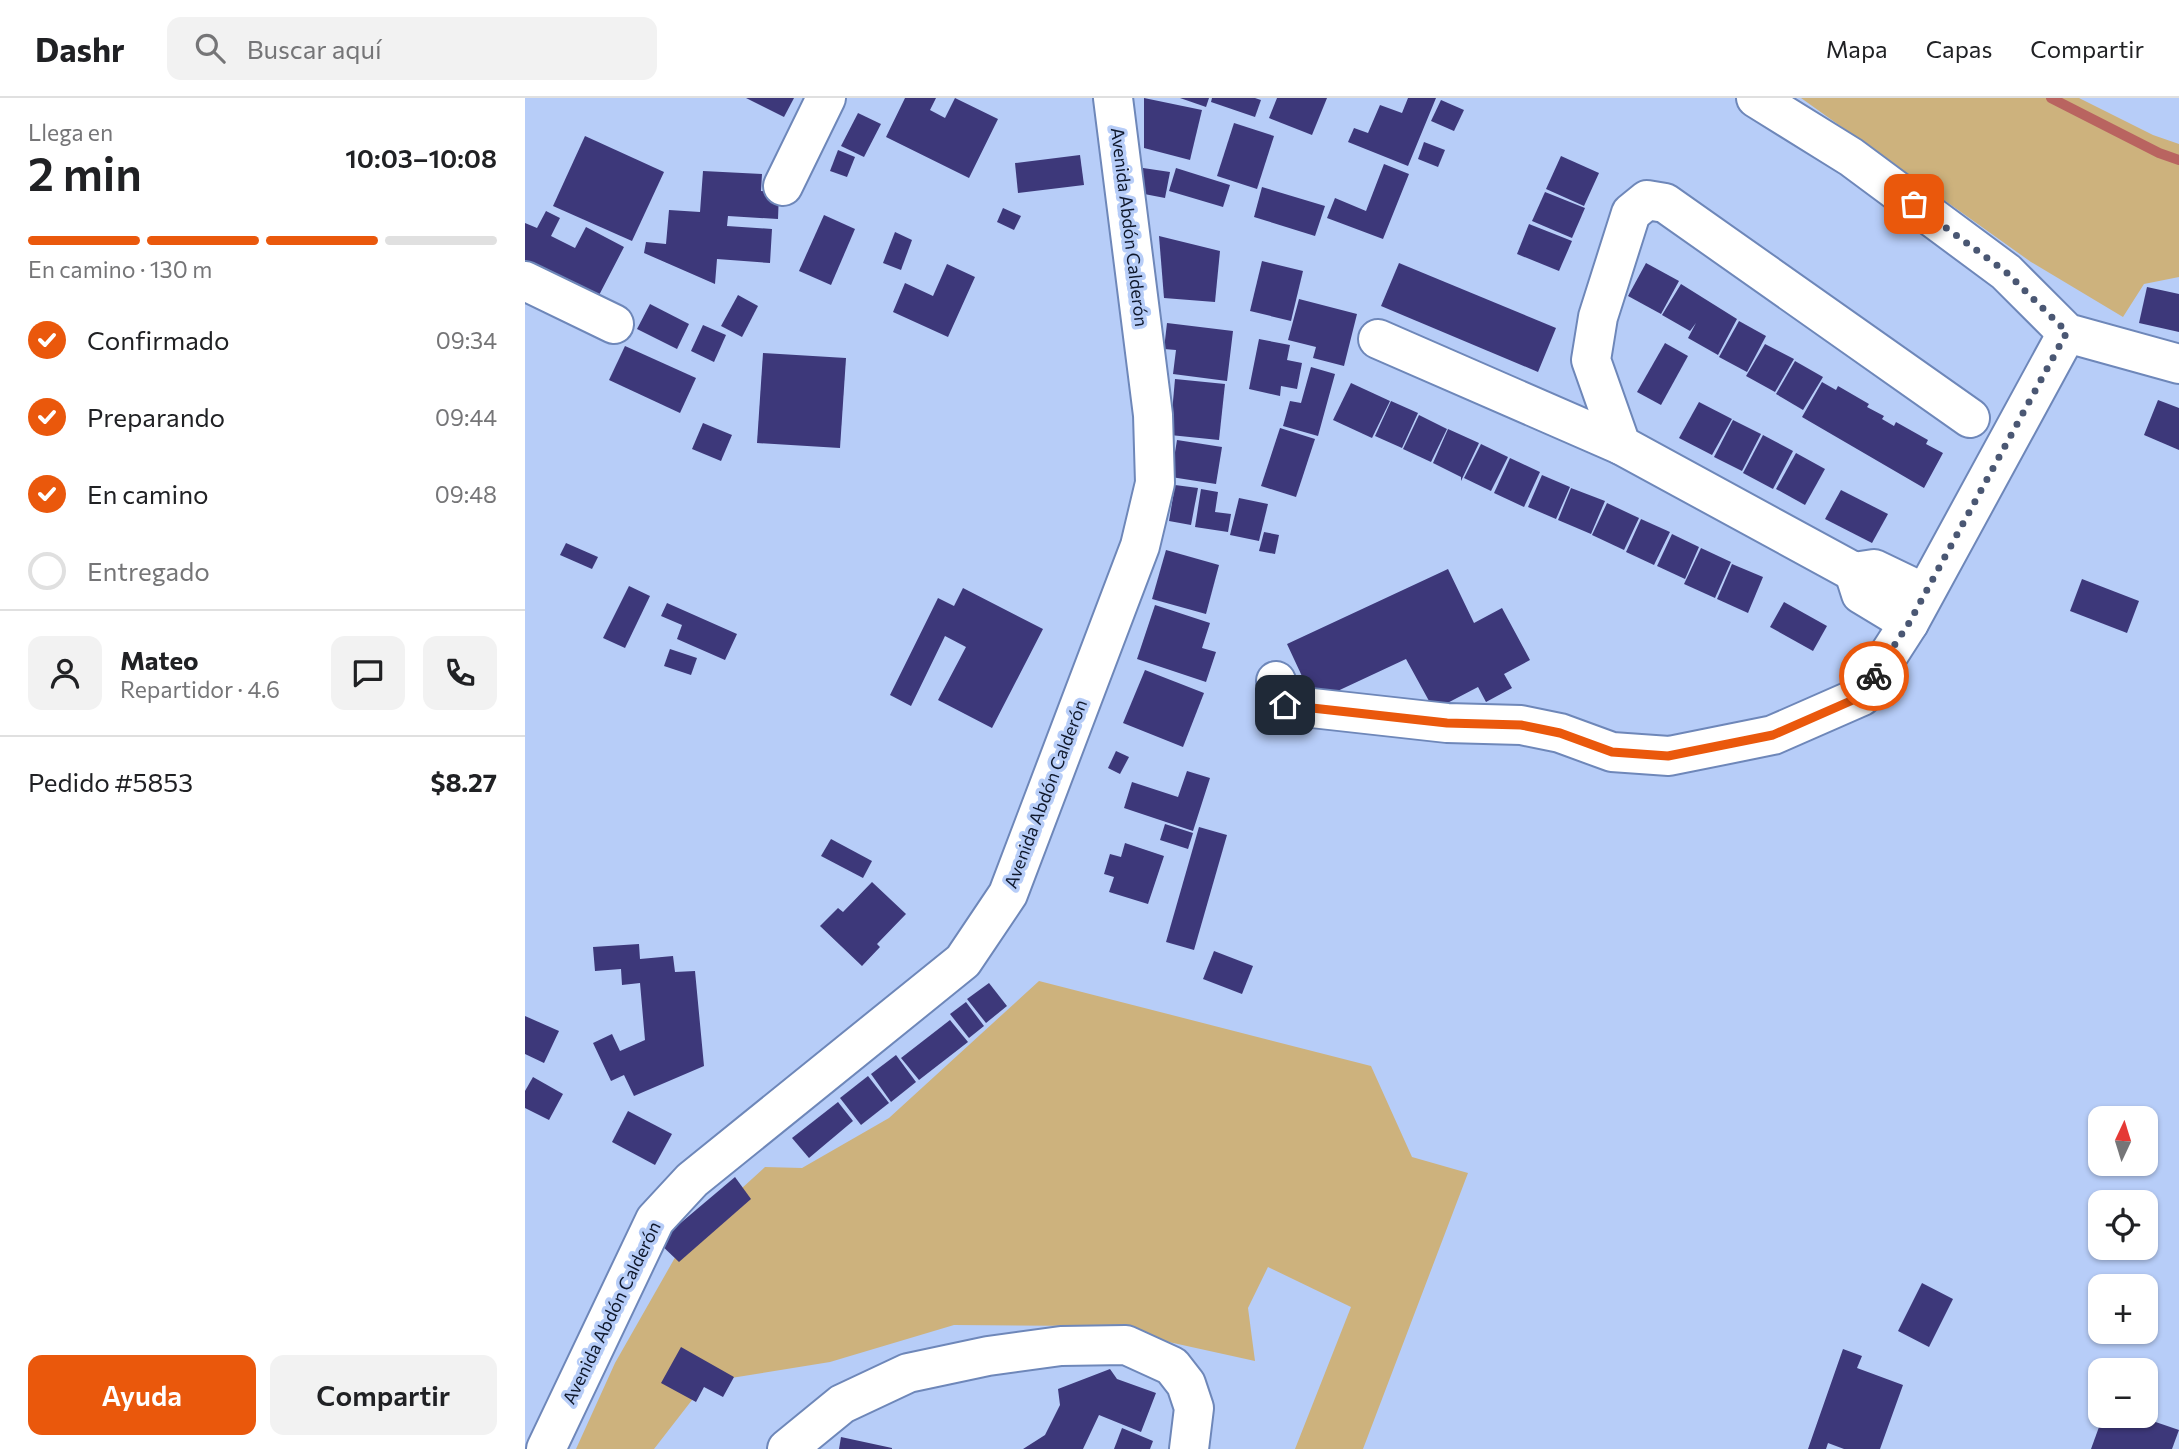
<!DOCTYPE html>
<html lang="es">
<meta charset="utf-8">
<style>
body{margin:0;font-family:Commissioner,sans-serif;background:#f2f2f2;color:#202124;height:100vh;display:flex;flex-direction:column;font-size:26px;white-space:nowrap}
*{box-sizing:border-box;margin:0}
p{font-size:23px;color:#757577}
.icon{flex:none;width:38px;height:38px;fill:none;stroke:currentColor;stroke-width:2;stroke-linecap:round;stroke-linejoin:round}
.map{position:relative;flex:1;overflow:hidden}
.side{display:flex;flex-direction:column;background:#fff;width:525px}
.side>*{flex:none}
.needle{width:46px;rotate:4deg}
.controls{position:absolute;left:1563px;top:1008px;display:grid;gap:14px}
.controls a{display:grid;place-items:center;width:70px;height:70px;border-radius:14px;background:#fff;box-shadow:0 2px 5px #0004;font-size:35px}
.pin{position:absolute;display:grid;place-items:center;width:60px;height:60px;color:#fff;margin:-30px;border-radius:14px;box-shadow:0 4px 10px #0006}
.courier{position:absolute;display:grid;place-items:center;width:70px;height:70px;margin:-35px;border:5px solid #ea580c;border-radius:50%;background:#fff;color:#222;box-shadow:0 2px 9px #0007}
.summary em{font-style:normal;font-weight:600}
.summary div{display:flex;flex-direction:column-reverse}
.summary{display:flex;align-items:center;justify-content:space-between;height:119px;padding:0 28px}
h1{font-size:46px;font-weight:600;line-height:52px}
.bar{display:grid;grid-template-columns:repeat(4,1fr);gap:10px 7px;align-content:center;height:84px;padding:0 28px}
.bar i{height:9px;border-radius:5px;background:#e0e0e0}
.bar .active{background:#ea580c}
.bar p{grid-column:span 4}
.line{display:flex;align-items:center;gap:18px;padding:0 28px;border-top:2px solid #e0e0e0}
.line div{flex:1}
.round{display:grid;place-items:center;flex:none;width:74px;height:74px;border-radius:14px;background:#f2f2f2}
ol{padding:0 28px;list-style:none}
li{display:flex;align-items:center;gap:21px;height:77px}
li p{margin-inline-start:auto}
li .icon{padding:7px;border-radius:50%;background:#ea580c;color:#fff;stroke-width:4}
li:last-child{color:#757577}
li i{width:38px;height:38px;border:4px solid #e0e0e0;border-radius:50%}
.cta{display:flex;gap:14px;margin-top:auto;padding:14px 28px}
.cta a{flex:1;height:80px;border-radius:14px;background:#ea580c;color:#fff;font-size:28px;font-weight:600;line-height:80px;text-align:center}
.cta a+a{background:#f2f2f2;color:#202124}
header{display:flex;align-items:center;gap:42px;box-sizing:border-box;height:98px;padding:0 35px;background:#fff;border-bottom:2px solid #e0e0e0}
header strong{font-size:33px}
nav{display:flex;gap:38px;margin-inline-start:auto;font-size:24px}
.search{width:490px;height:63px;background:#f2f2f2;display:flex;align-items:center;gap:18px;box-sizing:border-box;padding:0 24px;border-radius:14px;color:#757577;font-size:26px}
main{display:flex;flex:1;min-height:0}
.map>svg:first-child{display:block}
</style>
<header>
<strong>Dashr</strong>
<div class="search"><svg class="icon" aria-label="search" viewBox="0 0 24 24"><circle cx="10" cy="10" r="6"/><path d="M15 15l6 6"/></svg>Buscar aquí</div>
<nav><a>Mapa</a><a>Capas</a><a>Compartir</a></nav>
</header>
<main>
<section class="side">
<div class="summary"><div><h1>2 min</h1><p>Llega en</p></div><em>10:03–10:08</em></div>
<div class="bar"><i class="active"></i><i class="active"></i><i class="active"></i><i></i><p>En camino · 130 m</p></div>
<ol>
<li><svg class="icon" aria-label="check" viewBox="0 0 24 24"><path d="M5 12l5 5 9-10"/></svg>Confirmado<p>09:34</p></li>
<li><svg class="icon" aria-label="check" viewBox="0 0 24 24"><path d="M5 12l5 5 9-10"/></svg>Preparando<p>09:44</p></li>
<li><svg class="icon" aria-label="check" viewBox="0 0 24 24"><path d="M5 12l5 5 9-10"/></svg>En camino<p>09:48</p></li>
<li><i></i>Entregado</li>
</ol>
<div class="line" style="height:126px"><a class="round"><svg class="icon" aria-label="person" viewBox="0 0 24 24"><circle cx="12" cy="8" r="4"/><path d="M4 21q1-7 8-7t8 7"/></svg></a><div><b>Mateo</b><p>Repartidor · 4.6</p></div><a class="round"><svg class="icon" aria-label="chat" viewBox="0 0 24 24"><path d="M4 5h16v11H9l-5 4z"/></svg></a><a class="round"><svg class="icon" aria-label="phone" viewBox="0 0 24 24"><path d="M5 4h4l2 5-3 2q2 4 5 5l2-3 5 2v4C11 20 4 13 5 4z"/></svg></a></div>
<div class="line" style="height:91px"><div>Pedido #5853</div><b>$8.27</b></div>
<div class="cta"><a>Ayuda</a><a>Compartir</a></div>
</section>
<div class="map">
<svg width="1654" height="1351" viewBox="0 0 1654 1351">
<rect width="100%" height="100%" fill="#b7cdf8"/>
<g fill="#cdb27d">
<polygon points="1276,0 1554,0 1628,37 1654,46 1654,179 1619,186 1598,219 1506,164"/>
<polygon points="514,883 846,968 887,1059 943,1075 838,1351 770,1351 826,1209 743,1169 723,1210 730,1263 571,1228 429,1227 305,1264 181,1284 129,1351 51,1351 90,1265 160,1142 240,1069 277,1070 364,1020"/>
</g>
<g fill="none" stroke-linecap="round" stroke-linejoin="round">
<polyline stroke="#b96460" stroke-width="10" points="1526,0 1634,55 1654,62"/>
</g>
<g fill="#3d387a">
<polygon points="221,0 269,0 259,19"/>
<polygon points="380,0 411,0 405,12 420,20 430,0 473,21 444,80 361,39"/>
<polygon points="619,0 677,12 665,62 619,50"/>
<polygon points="655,0 684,0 681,9"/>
<polygon points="687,0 730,0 736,2 730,19 686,4"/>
<polygon points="752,0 802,0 787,37 744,20"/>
<polygon points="883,0 911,0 883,68 823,44 829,30 843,35 855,7 877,15"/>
<polygon points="916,2 939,12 929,33 906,23"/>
<polygon points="333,15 356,26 339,59 316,48"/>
<polygon points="709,25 749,38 732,91 692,78"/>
<polygon points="60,38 139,74 107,143 28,108"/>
<polygon points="899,44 920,52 913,69 893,61"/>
<polygon points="313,52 330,59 322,79 305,73"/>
<polygon points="555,57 559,87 493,95 490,65"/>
<polygon points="1036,58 1074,75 1059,108 1021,91"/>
<polygon points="859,66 884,76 858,141 802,120 810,100 841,113"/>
<polygon points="618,70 645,74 640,100 614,95"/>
<polygon points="651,70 705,87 698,109 644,93"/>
<polygon points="178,73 237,76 236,93 254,94 253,121 203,118 202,128 247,131 245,165 192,161 190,186 119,155 121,144 141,146 144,112 175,114"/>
<polygon points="737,89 800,108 790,138 729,119"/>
<polygon points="1020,94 1060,110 1047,140 1007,123"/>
<polygon points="478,110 496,118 489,132 472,124"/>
<polygon points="21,113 35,120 26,138 50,150 61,129 99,149 71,203 0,167 0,125 12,130"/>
<polygon points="299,117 330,131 306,187 274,173"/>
<polygon points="1004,126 1047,143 1034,173 992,156"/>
<polygon points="370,134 387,142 376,172 358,165"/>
<polygon points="634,138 695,153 690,204 639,200"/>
<polygon points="737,163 778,173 766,223 725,213"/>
<polygon points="874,165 1031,230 1013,274 856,208"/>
<polygon points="1121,165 1154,183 1136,216 1103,198"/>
<polygon points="422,166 450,179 423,239 368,214 380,185 408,198"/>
<polygon points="1156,186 1212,221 1193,257 1163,240 1171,225 1165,233 1137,217"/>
<polygon points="1622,189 1654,196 1654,234 1614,225"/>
<polygon points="213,197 233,208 217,239 196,228"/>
<polygon points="774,201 832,216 819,268 788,260 791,249 763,242"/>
<polygon points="125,206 164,226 152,251 112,231"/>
<polygon points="1214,223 1241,238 1222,274 1194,259"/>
<polygon points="642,225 708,233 702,283 648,276 651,252 639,251"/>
<polygon points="178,227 201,237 189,264 166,253"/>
<polygon points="734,241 765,247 762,262 777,265 772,291 756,288 755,298 724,291"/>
<polygon points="1140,245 1163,258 1136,307 1112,294"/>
<polygon points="1240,246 1269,261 1250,294 1221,278"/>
<polygon points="100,248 171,280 155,315 84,282"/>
<polygon points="238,255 321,260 315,350 232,345"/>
<polygon points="1270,263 1298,279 1278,312 1251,296"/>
<polygon points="786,269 810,276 793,338 758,328 765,303 776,305"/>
<polygon points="650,281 700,286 694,342 645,337"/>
<polygon points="1297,284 1311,292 1313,288 1344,306 1342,309 1359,318 1357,321 1369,328 1371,324 1403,342 1401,346 1418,355 1399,390 1277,319"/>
<polygon points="826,285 865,303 847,340 808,322"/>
<polygon points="1633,302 1654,310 1654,352 1619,337"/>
<polygon points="866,303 893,315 877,350 850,338"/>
<polygon points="1174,304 1207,321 1187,357 1154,340"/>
<polygon points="894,317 922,331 906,364 878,351"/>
<polygon points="1208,322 1236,336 1217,373 1189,359"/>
<polygon points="178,325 207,337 196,363 167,351"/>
<polygon points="755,330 790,341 771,399 736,388"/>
<polygon points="923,331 954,345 936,383 936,379 908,365"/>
<polygon points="1238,337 1268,353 1248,391 1218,375"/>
<polygon points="652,342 697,349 691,386 646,379"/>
<polygon points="956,346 983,359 966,393 939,380"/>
<polygon points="1271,355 1300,371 1280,407 1251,391"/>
<polygon points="985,360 1015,374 999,409 969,395"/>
<polygon points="1017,377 1045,389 1031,421 1003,409"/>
<polygon points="650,387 673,390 666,427 644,423"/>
<polygon points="1046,390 1080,403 1066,436 1033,422"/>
<polygon points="676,391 693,394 690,414 706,416 703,434 670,429"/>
<polygon points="1316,392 1363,416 1347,445 1300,421"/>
<polygon points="714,400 743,406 734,443 705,437"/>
<polygon points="1082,405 1114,420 1099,452 1067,437"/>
<polygon points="1116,421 1145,434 1129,467 1101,454"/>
<polygon points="739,434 754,437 750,456 734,453"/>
<polygon points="1147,436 1174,449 1160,481 1132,468"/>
<polygon points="41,445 73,459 67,471 35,457"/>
<polygon points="1176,450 1206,464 1190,500 1159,486"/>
<polygon points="641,452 694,467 681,516 627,501"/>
<polygon points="1207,466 1238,479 1223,515 1192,501"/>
<polygon points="923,471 949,525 977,510 1005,562 979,576 987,590 961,604 953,589 909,612 881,561 789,604 762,546"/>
<polygon points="1557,481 1614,503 1602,535 1545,513"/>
<polygon points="104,488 125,498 100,550 78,540"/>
<polygon points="438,490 518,531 467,630 413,602 441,549 420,538 386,608 365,597 413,500 429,508"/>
<polygon points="1259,504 1302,528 1288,553 1245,529"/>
<polygon points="142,505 212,536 200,562 152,541 157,527 136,518"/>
<polygon points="630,507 685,525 677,550 691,554 681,584 612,561"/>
<polygon points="145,551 172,560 166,577 139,568"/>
<polygon points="620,572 679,595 658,649 598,625"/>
<polygon points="591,653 604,659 595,676 583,670"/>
<polygon points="662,673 685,680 668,733 599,710 607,684 653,699"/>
<polygon points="640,726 668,735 663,751 635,742"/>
<polygon points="674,729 702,737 669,852 641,844"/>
<polygon points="306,741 347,763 338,780 296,758"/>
<polygon points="600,745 639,758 623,806 584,794 589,779 579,776 585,756 596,759"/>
<polygon points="347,784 381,816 352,846 355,849 337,868 295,828 313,810 318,814"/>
<polygon points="114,846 115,861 148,858 150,874 170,873 179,968 109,998 99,977 86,983 68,945 87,936 95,953 120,942 115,885 97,887 96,871 70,873 68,849"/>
<polygon points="689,853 728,868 717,896 678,881"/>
<polygon points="464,885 482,908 461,925 442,901"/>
<polygon points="441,904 459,928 444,940 425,916"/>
<polygon points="0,918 34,933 19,965 0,956"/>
<polygon points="425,922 443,944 394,982 376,960"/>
<polygon points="371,957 391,984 366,1004 346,976"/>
<polygon points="343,978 364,1005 336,1027 315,1000"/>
<polygon points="8,979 38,996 24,1022 0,1010 0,993"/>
<polygon points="313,1004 328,1023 284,1060 267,1040"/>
<polygon points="103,1013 147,1036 130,1067 87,1044"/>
<polygon points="210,1079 226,1101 154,1164 133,1144"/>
<polygon points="1397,1185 1428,1201 1404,1249 1373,1233"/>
<polygon points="156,1249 209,1279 198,1299 179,1289 171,1304 136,1285"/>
<polygon points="1318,1251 1337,1258 1332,1270 1378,1287 1355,1351 1319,1351 1303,1345 1301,1351 1283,1351"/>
<polygon points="585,1271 592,1281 631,1295 616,1334 574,1317 558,1351 498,1351 520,1337 535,1307 533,1291"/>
<polygon points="1578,1318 1613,1318 1654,1332 1647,1351 1566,1351"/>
<polygon points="597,1330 628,1343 625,1351 589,1351"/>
<polygon points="316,1339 367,1350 367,1351 314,1351"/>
</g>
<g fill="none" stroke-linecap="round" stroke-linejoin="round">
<g stroke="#6e87b9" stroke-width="42">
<g id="minor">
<polyline points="1231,0 1326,59 1481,174 1542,235 1654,266"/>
<polyline points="258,88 301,0"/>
<polyline points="0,183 89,226"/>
<polyline points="853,241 1096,347"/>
<polyline points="1329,474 1336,496 1384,525"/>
<polyline points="1399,495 1349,471 1329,474 1096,347 1066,262 1073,219 1106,115 1122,102 1140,105 1445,320"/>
<polyline points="751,583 760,607 922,625 996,627 1035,635 1087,654 1144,658 1248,637 1337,598 1384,525 1542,235"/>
<polyline points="21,1351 130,1122 167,1082 438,863 483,796 615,448 630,385 628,317 588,0"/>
<polyline points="262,1351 317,1306 383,1275 463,1258 536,1248 601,1247 647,1268 661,1286 669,1310 664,1351"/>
</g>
</g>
<use href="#minor" stroke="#fff" stroke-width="38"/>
</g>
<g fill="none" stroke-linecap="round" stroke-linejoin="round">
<polyline stroke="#4a5773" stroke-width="7" stroke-dasharray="0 12.6" points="1349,578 1384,525 1542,234 1481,174 1389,106"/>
<polyline stroke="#ea580c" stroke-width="9" points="760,607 922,625 996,627 1035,635 1087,654 1143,658 1248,637 1337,598 1349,578"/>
</g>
<g text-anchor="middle" stroke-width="7" stroke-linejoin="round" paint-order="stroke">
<g font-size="18" fill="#0f182c" stroke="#b7cdf8">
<text transform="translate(604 129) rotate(83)" y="6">Avenida Abdón Calderón</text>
<text transform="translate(521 696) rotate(-69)" y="6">Avenida Abdón Calderón</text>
<text transform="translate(87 1215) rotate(-64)" y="6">Avenida Abdón Calderón</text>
</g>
</g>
</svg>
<div class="controls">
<a><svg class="needle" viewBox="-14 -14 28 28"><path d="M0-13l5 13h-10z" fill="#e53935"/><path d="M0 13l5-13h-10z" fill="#757577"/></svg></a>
<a><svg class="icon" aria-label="locate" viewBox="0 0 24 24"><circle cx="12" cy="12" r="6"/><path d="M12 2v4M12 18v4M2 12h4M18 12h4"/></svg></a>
<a>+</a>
<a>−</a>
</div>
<div class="pin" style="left:1389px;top:106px;background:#ea580c"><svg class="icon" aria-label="bag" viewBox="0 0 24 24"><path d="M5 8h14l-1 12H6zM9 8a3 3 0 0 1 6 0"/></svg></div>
<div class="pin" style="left:760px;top:607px;background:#1f2937"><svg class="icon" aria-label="home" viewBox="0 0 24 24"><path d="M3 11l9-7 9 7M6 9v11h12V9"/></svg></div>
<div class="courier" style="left:1349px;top:578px"><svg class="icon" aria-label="bike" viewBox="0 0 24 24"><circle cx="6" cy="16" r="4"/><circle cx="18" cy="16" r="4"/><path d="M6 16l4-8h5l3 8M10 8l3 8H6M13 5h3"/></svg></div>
</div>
</main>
